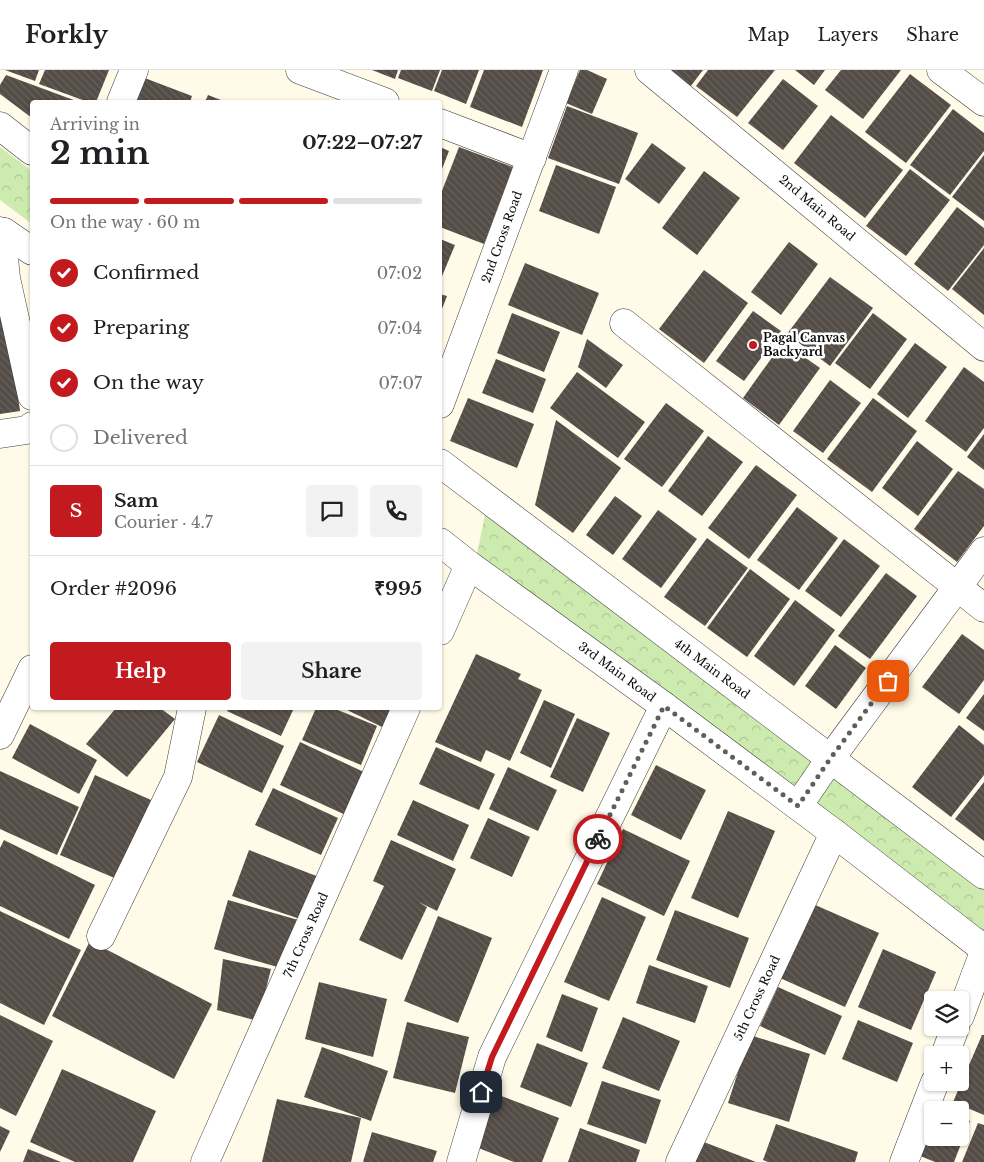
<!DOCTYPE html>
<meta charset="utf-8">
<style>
body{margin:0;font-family:"Libre Baskerville",serif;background:#f2f2f2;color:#202124;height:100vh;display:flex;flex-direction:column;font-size:19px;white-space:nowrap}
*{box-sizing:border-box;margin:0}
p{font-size:16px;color:#757577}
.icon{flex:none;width:28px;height:28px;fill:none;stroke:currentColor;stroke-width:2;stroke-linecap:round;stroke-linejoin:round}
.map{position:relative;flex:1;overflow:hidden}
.side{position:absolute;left:30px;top:30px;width:412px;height:610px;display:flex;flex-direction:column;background:#fff;border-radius:5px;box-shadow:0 1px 4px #0004}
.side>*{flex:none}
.controls{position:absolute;left:924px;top:921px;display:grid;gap:10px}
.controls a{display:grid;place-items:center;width:45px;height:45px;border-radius:5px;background:#fff;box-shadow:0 1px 4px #0004;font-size:25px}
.pin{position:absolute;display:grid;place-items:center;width:42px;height:42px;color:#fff;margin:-21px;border-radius:10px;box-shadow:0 2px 8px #0006}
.courier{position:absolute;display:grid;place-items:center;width:50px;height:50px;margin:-25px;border:4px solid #c31a1f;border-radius:50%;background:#fff;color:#222;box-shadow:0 1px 6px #0007}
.overview em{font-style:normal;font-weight:700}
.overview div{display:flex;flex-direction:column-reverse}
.overview{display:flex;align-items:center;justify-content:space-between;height:85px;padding:0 20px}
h1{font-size:32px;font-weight:700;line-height:38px}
.bar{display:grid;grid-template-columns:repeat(4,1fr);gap:8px 5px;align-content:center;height:60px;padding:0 20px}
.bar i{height:6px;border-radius:4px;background:#e0e0e0}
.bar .active{background:#c31a1f}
.bar p{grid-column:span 4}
.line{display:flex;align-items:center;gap:12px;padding:0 20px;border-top:1px solid #e0e0e0}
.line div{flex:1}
.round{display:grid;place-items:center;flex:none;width:52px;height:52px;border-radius:5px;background:#f2f2f2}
ol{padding:0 20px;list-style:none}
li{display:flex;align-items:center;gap:15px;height:55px}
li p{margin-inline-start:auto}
li .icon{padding:5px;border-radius:50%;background:#c31a1f;color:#fff;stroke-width:4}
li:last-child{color:#757577}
li i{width:28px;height:28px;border:2px solid #e0e0e0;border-radius:50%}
.action{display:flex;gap:10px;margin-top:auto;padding:10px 20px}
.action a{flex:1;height:58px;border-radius:5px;background:#c31a1f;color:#fff;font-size:20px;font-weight:700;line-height:58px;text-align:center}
.action a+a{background:#f2f2f2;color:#202124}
header{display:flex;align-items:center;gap:30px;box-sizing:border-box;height:70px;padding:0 25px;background:#fff;border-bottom:1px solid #e0e0e0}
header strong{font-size:24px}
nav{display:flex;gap:28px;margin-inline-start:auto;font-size:18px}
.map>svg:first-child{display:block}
</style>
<header>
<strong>Forkly</strong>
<nav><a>Map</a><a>Layers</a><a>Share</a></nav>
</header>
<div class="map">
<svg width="984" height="1092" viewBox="0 0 984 1092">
<defs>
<pattern id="park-crowns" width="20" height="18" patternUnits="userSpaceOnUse" patternTransform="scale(1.25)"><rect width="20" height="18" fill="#cdebaf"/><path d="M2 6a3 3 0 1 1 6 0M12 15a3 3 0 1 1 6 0" fill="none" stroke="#afc895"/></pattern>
<pattern id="building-back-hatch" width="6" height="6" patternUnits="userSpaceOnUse" patternTransform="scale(1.25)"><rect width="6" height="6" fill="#544c46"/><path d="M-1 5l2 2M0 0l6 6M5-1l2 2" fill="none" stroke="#68615c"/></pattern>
</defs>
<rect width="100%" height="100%" fill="#fffbe8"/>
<g fill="url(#park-crowns)">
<polygon points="0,77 32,101 32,154 0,130"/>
<polygon points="486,440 984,817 984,868 477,484"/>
</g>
<g fill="url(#building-back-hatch)">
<polygon points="5,0 39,0 35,11"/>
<polygon points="45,0 109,0 96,32 88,32 39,14"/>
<polygon points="372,0 398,0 395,9"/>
<polygon points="401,0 440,0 432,21 398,8"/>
<polygon points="442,0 479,0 466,34 434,21"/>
<polygon points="484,0 543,0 522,57 470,37"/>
<polygon points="580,0 587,0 607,9 592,44 566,33"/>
<polygon points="659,0 703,0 687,21"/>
<polygon points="708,0 775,0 737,47 696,16"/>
<polygon points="795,0 825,0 814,15"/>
<polygon points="841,0 901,0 863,49 825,20"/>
<polygon points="910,4 951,35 906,93 865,62"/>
<polygon points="6,5 79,32 32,32 32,48 0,24 0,15"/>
<polygon points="142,7 192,26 190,32 132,32"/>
<polygon points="783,9 818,36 783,80 748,53"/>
<polygon points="208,25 226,32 205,32"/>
<polygon points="567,36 638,63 619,114 548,88"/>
<polygon points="953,39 984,63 984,81 950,125 910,95"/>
<polygon points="831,45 903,100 865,148 794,93"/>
<polygon points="652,73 686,98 659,134 625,109"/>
<polygon points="440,77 449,81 440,104"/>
<polygon points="459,77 513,97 484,174 440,157 440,126"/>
<polygon points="984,85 984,151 952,127"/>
<polygon points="556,95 616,117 599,164 539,141"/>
<polygon points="910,99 950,130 906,186 866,156"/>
<polygon points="704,101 740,128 697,185 662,158"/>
<polygon points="957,137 984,158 984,175 948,221 914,194"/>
<polygon points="440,169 455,175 440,211"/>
<polygon points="789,172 818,194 781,245 751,222"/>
<polygon points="984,178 984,245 952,219"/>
<polygon points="525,193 599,223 582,265 508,235"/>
<polygon points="0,197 1,197 20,341 0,344"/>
<polygon points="704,200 748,233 704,293 659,259"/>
<polygon points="830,207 873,238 830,296 787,264"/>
<polygon points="440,224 447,226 440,244"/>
<polygon points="753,241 781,261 744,311 716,291"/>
<polygon points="512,243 560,262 544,302 497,283"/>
<polygon points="873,243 907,269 870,319 835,293"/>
<polygon points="587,269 623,295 606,318 578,297"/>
<polygon points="783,272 820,298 779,355 743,328"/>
<polygon points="915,273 947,297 908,348 877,324"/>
<polygon points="496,289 546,309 533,343 482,323"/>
<polygon points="964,297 984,312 984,358 966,382 925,351"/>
<polygon points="577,302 645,352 618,388 550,338"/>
<polygon points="830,310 861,333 823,383 793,361"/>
<polygon points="468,328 534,354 517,398 450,371"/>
<polygon points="873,328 917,361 872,422 827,389"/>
<polygon points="666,333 704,361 662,417 624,389"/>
<polygon points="556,350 621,398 573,463 535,435"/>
<polygon points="984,364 984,400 967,387"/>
<polygon points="708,366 743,392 702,446 668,421"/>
<polygon points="917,371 953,399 918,446 882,418"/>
<polygon points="756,395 797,425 749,489 708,458"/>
<polygon points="958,401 984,419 984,456 957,492 914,459"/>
<polygon points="615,426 642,446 613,485 586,465"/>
<polygon points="797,437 838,468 799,520 757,490"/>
<polygon points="658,440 697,469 661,518 622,489"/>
<polygon points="707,468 748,498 705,556 664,527"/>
<polygon points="844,469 880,496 841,547 805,521"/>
<polygon points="750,499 790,529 747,587 707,558"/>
<polygon points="886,503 917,526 870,589 838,566"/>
<polygon points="795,530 835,560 794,616 754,586"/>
<polygon points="962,564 984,580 984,610 959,644 922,617"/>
<polygon points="835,575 866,598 836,639 805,616"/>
<polygon points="476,584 521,604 518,609 542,620 510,691 486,680 481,692 435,672"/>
<polygon points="984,624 984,661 966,648"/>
<polygon points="544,630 575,644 551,698 520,683"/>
<polygon points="116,638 160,638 175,649 127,707 86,674"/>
<polygon points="229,638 294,638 281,666 227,641"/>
<polygon points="316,638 333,638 377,656 361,695 302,670"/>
<polygon points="343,638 391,638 382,657"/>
<polygon points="219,645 284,676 262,723 197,692"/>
<polygon points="577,648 610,663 583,722 550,707"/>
<polygon points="30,654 97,690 79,724 12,688"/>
<polygon points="959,655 984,675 984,705 951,747 912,717"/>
<polygon points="300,672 368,704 348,746 280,715"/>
<polygon points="436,677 495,704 479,740 419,714"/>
<polygon points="656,695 706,720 681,770 631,745"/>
<polygon points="508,697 557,720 538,761 489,739"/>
<polygon points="0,701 79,737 57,785 0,759"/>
<polygon points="95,705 151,730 117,809 60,785"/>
<polygon points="984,712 984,771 955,749"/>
<polygon points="273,718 338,748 321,785 255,755"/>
<polygon points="413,730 469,755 453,791 397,765"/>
<polygon points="728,741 775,761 738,848 691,828"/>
<polygon points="488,748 530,767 512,807 470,788"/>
<polygon points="623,759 690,791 664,846 597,814"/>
<polygon points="4,770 95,815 69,869 0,836 0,778"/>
<polygon points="391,770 456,799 437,841 419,832 427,837 402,890 359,870 384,816 373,811"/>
<polygon points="249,780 319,807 303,850 232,826"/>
<polygon points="602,827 646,847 609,931 564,912"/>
<polygon points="228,830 302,851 288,900 214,879"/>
<polygon points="813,834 879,863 845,937 780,908"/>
<polygon points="675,840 749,868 730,918 656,890"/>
<polygon points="0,841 81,880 44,955 0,933"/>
<polygon points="438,846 492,868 458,953 404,931"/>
<polygon points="90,871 212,934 174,1009 52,946"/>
<polygon points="883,879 936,902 911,960 858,937"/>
<polygon points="223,889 271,899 258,951 217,940"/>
<polygon points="649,895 708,916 695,953 636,933"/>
<polygon points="319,912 387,929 373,987 305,969"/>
<polygon points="778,917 842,946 825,985 760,956"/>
<polygon points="562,924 598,938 582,982 546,967"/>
<polygon points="0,945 53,971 16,1046 0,1038"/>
<polygon points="623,947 680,971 659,1021 602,998"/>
<polygon points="858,950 913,973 897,1012 842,989"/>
<polygon points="407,952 469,967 455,1023 393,1008"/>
<polygon points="750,965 810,984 789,1052 728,1033"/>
<polygon points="982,965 984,965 984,1045 953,1032"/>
<polygon points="537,973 588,993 571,1037 520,1017"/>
<polygon points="322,977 388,1001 371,1051 304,1027"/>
<polygon points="62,999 156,1041 133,1092 75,1092 30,1072"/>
<polygon points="602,1011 661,1030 646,1074 587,1054"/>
<polygon points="496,1024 559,1048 542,1092 514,1092 476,1077"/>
<polygon points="277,1029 361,1048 351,1092 262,1092"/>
<polygon points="960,1047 970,1051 954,1092 935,1092 918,1085 932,1050 932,1068 960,1068"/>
<polygon points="978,1053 984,1055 984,1092 962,1092"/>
<polygon points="776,1054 858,1082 855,1092 768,1092 763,1090"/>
<polygon points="0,1056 10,1061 0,1082"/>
<polygon points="580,1058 640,1080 636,1092 568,1092"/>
<polygon points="372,1062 437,1081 433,1092 363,1092"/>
<polygon points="696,1069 756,1092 687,1092"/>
<polygon points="28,1079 61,1092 23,1092"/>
</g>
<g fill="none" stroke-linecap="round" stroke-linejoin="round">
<g stroke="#3d3d3d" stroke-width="29">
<g id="street">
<polyline points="300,0 385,32"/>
<polyline points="649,0 984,277"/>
<polyline points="941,0 984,32"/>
<polyline points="121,32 134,0"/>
<polyline points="440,53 532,88"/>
<polyline points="0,56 32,81"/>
<polyline points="0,161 4,162 32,181"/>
<polyline points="4,162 4,188 6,208 32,326"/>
<polyline points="624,253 984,538"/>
<polyline points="440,334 564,0"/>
<polyline points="0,364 27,360 32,356"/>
<polyline points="440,393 984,805"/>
<polyline points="440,472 469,495 664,636 834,763 984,879"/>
<polyline points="440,561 469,495"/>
<polyline points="0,665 32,599"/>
<polyline points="798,736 830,689 984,481"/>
<polyline points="101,866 178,707 192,638"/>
<polyline points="960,946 984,882"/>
<polyline points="945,985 955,958"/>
<polyline points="205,1092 406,638"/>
<polyline points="461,1092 492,987 664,636"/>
<polyline points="680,1092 834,763"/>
<polyline points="904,1092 935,1012"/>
</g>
</g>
<use href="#street" stroke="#fff" stroke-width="28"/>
</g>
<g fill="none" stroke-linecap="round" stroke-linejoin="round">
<polyline stroke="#605e58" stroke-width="5" stroke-dasharray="0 9" points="598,769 664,636 798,736 830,689 888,611"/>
<polyline stroke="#c31a1f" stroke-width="6" points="481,1022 492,987 598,769"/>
</g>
<circle fill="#c31a1f" stroke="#fff" stroke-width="2" cx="753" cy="275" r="5"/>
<g text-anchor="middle" stroke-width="5" stroke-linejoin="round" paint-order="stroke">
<g font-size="12" fill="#0a0a0a" stroke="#fff">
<text transform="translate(817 138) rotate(40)" y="4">2nd Main Road</text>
<text transform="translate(502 167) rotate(-70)" y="4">2nd Cross Road</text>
<text transform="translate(712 599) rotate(37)" y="4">4th Main Road</text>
<text transform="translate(617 602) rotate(36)" y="4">3rd Main Road</text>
<text transform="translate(306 865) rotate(-66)" y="4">7th Cross Road</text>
<text transform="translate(757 928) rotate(-65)" y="4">5th Cross Road</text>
</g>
<g font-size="12" font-weight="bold" fill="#0a0a0a" stroke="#fff" text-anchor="start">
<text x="763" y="272">Pagal Canvas<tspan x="763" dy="14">Backyard</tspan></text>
</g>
</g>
</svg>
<div class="controls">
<a><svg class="icon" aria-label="layers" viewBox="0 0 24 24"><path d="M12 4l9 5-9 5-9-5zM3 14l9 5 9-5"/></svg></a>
<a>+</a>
<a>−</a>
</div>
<div class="pin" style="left:888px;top:611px;background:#ea580c"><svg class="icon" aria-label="bag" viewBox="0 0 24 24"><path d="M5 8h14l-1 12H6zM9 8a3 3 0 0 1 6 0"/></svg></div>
<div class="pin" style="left:481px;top:1022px;background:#1f2937"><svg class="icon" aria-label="home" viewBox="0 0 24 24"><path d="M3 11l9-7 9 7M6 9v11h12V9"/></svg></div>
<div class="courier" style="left:598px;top:769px"><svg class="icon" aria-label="bike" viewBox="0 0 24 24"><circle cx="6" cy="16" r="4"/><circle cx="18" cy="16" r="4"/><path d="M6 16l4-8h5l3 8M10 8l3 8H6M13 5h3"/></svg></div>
<section class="side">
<div class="overview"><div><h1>2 min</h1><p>Arriving in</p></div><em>07:22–07:27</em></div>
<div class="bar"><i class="active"></i><i class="active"></i><i class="active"></i><i></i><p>On the way · 60 m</p></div>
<ol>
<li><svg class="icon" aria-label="check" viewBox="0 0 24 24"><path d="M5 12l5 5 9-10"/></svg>Confirmed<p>07:02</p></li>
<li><svg class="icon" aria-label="check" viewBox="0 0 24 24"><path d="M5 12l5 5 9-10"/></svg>Preparing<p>07:04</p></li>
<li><svg class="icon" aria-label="check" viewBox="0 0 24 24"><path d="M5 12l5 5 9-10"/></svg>On the way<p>07:07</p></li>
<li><i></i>Delivered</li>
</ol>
<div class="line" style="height:90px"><b class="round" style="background:#c31a1f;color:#fff">S</b><div><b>Sam</b><p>Courier · 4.7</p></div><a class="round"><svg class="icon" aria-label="chat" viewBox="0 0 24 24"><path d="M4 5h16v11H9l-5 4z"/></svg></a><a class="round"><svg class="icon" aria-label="phone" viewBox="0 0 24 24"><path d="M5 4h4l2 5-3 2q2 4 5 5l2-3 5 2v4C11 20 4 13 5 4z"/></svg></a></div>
<div class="line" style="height:65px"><div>Order #2096</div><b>₹995</b></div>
<div class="action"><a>Help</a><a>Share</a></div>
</section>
</div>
